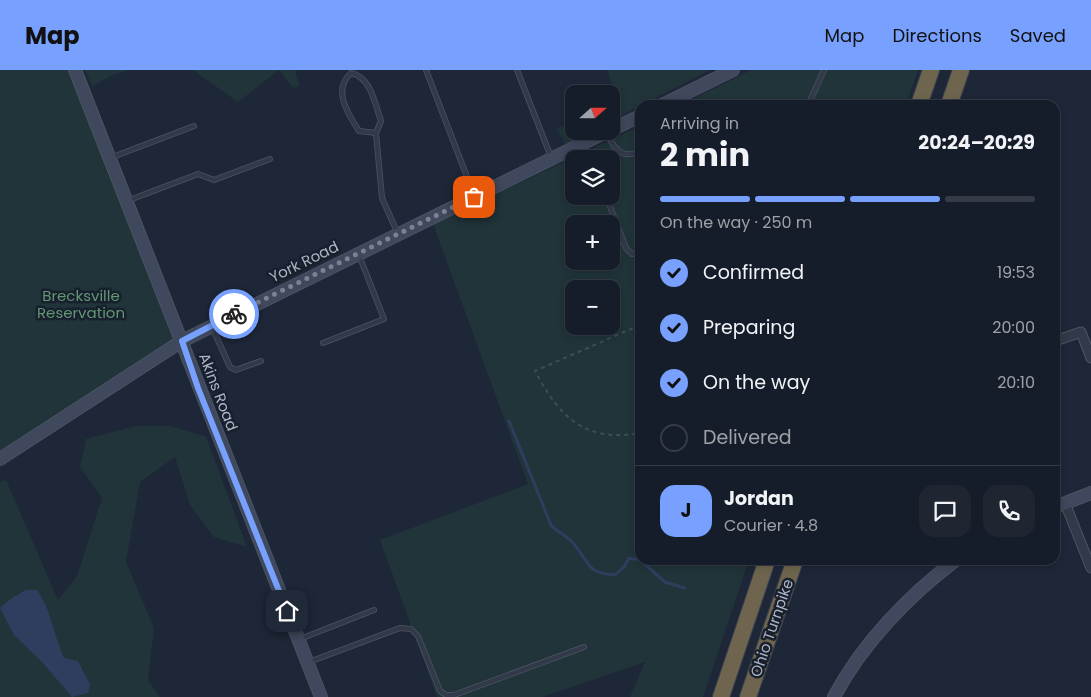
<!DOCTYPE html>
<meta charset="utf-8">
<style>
body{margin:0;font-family:Poppins,sans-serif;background:#1f2632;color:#f1f3f6;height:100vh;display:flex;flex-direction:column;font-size:19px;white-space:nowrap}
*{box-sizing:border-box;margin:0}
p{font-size:16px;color:#9ea2a8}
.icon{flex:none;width:28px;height:28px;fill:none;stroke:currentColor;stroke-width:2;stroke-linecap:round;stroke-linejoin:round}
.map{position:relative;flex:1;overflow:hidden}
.panel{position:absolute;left:635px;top:30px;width:425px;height:465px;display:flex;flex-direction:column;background:#161d2a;border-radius:15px;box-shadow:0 2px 8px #0003,0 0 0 1px #353b47}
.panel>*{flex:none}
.needle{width:32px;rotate:69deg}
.fabs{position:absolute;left:565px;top:15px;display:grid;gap:10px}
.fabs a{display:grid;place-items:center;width:55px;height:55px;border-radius:10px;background:#161d2a;box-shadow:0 2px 8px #0003,0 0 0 1px #353b47;font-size:25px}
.pin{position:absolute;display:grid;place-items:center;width:42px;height:42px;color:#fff;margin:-21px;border-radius:10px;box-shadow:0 2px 8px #0006}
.courier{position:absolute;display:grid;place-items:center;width:50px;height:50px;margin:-25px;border:4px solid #77a0ff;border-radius:50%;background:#fff;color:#222;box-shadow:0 1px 6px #0007}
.headline em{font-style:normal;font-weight:700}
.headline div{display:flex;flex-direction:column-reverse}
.headline{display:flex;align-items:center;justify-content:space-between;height:85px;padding:0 25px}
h1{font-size:32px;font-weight:700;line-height:38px}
.bar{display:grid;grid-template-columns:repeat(4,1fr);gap:8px 5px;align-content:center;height:60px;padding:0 25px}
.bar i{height:6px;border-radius:4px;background:#353b47}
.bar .selected{background:#77a0ff}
.bar p{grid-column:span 4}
.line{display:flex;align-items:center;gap:12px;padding:0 25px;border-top:1px solid #353b47}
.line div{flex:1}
.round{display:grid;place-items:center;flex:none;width:52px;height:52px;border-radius:15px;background:#1f2632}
ol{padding:0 25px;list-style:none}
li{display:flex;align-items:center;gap:15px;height:55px}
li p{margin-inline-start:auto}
li .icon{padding:5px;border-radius:50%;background:#77a0ff;color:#111;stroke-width:4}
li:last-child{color:#9ea2a8}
li i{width:28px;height:28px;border:2px solid #353b47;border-radius:50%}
header{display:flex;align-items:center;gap:30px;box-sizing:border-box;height:70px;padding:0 25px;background:#77a0ff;color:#111}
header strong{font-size:24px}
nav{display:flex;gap:28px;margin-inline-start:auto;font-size:18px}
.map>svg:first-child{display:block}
</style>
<header>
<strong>Map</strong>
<nav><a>Map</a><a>Directions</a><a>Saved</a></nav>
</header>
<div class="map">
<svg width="1091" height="627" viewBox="0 0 1091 627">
<rect width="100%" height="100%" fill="#1e2738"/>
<g fill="#203439" fill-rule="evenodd">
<polygon points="0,0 77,0 182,270 0,391"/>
<polygon points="85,0 131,0 115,4 92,16"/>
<polygon points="193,0 295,0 299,16 293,18 279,0 238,32"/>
<polygon points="607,0 710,0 611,51 611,37 619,33"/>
<polygon points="751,0 918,0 906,35 681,35"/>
<polygon points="574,52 574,61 592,61 566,75 556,59"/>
<path d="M640 56V490H749L703 627H630L645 592 543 627H437L380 470 528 414 433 154ZM574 89H611V126H574ZM574 154H611V191H574ZM574 219H611V256H574Z"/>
<polygon points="136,356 171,356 206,367 247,477 214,467 190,435 175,387 140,412 126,492 154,558 148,610 160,627 0,627 0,412 6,410 58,530 77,506 102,428 80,397 86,369"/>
</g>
<path fill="#2f3e5f" d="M26 520H37C52 542 53 563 64 588L78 591 90 615 88 623 72 627 42 592 14 565 0 538 9 530Z"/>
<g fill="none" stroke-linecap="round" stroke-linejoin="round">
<g stroke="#2f3e5f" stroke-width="3">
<path d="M509 351 551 455C557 462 566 465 572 472 590 491 584 503 615 505L624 497 629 488 640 490"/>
<polyline points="640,490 665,512 685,518"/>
</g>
<g stroke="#4c5464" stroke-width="6">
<g id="lane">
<polyline points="426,0 474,125"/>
<polyline points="517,0 551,87"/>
<polyline points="808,35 824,0"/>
<path d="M376 63 381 51C375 34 371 7 351 3 332 20 348 44 359 61L376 63 382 128 398 164"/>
<path d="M607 63C614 79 621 89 640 82"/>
<polyline points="583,75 590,89"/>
<polyline points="110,88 194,56"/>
<polyline points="606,126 626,178 632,184 640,184"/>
<polyline points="127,131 198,104 214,110 270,89"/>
<polyline points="212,257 230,297 236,300 261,291"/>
<polyline points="323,273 384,249 359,185"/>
<polyline points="300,569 374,540"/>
<polyline points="309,592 400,558 411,559 418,566 440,621 446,625 454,625 584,577"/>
</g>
</g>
<g stroke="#4c5464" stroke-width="11">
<g id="street">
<polyline points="1055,271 1081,262 1091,288"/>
<polyline points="1065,433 1091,498"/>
</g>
</g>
<g stroke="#4c5464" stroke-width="14">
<g id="secondary">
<polyline points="75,0 321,627"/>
<polyline points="662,35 733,0"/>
<polyline points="611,60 640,46"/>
<polyline points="0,389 182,271 608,61"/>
<polyline points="1055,437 1091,423"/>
<path d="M834 627C862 574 908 526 956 490"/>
</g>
</g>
<g stroke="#394150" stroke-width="18">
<g id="highway">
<polyline points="919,35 931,0"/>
<polyline points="949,35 961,0"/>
<polyline points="721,627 767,490"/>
<polyline points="748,627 795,490"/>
</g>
</g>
<path stroke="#3b5054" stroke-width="2" stroke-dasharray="4 4" stroke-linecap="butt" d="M640 255 535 301C559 346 584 373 640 363"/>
<use href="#lane" stroke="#323948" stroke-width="4.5"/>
<use href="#street" stroke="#323948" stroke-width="9"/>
<use href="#secondary" stroke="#3f485c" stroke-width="12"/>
<use href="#highway" stroke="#6f654e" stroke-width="16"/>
</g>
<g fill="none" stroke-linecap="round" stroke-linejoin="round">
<polyline stroke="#7a8394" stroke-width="5" stroke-dasharray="0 9" points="234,244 474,127"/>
<polyline stroke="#77a0ff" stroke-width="6" points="234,244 182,271 198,318 287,541"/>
</g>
<g text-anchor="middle" stroke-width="5" stroke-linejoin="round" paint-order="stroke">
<g font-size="15" fill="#acb4c6" stroke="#181f2d">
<text transform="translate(304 192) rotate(-26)" y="5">York Road</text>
<text transform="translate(218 322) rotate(69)" y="5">Akins Road</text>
<text transform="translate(772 558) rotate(-71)" y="5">Ohio Turnpike</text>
</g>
<g font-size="15" fill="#629773" stroke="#181f2d">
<text x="81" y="231">Brecksville<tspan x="81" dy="17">Reservation</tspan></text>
</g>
</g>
</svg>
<div class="fabs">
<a><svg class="needle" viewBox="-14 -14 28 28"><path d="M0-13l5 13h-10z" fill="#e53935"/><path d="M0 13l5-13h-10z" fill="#9ea2a8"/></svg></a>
<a><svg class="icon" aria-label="layers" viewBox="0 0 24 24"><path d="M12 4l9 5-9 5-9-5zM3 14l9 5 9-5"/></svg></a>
<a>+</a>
<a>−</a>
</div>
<div class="pin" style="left:474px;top:127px;background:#ea580c"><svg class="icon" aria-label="bag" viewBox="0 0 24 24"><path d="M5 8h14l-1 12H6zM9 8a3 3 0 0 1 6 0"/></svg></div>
<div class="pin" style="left:287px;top:541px;background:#1f2937"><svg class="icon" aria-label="home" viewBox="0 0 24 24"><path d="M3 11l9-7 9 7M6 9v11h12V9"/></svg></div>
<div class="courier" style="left:234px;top:244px"><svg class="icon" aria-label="bike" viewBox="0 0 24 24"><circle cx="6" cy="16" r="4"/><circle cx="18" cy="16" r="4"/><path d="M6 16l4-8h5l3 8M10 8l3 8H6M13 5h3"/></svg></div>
<section class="panel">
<div class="headline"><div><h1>2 min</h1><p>Arriving in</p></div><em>20:24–20:29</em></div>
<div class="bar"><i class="selected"></i><i class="selected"></i><i class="selected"></i><i></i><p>On the way · 250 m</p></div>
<ol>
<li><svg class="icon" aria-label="check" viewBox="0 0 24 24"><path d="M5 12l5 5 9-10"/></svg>Confirmed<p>19:53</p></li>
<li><svg class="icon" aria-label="check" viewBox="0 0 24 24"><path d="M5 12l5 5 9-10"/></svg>Preparing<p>20:00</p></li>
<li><svg class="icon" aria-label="check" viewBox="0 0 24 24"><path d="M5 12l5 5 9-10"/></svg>On the way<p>20:10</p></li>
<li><i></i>Delivered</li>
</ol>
<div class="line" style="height:90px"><b class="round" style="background:#77a0ff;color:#111">J</b><div><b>Jordan</b><p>Courier · 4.8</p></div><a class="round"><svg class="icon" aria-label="chat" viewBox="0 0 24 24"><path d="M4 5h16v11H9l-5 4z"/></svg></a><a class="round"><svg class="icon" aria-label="phone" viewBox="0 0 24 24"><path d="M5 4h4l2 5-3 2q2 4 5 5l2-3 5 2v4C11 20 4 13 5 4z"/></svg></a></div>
</section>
</div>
